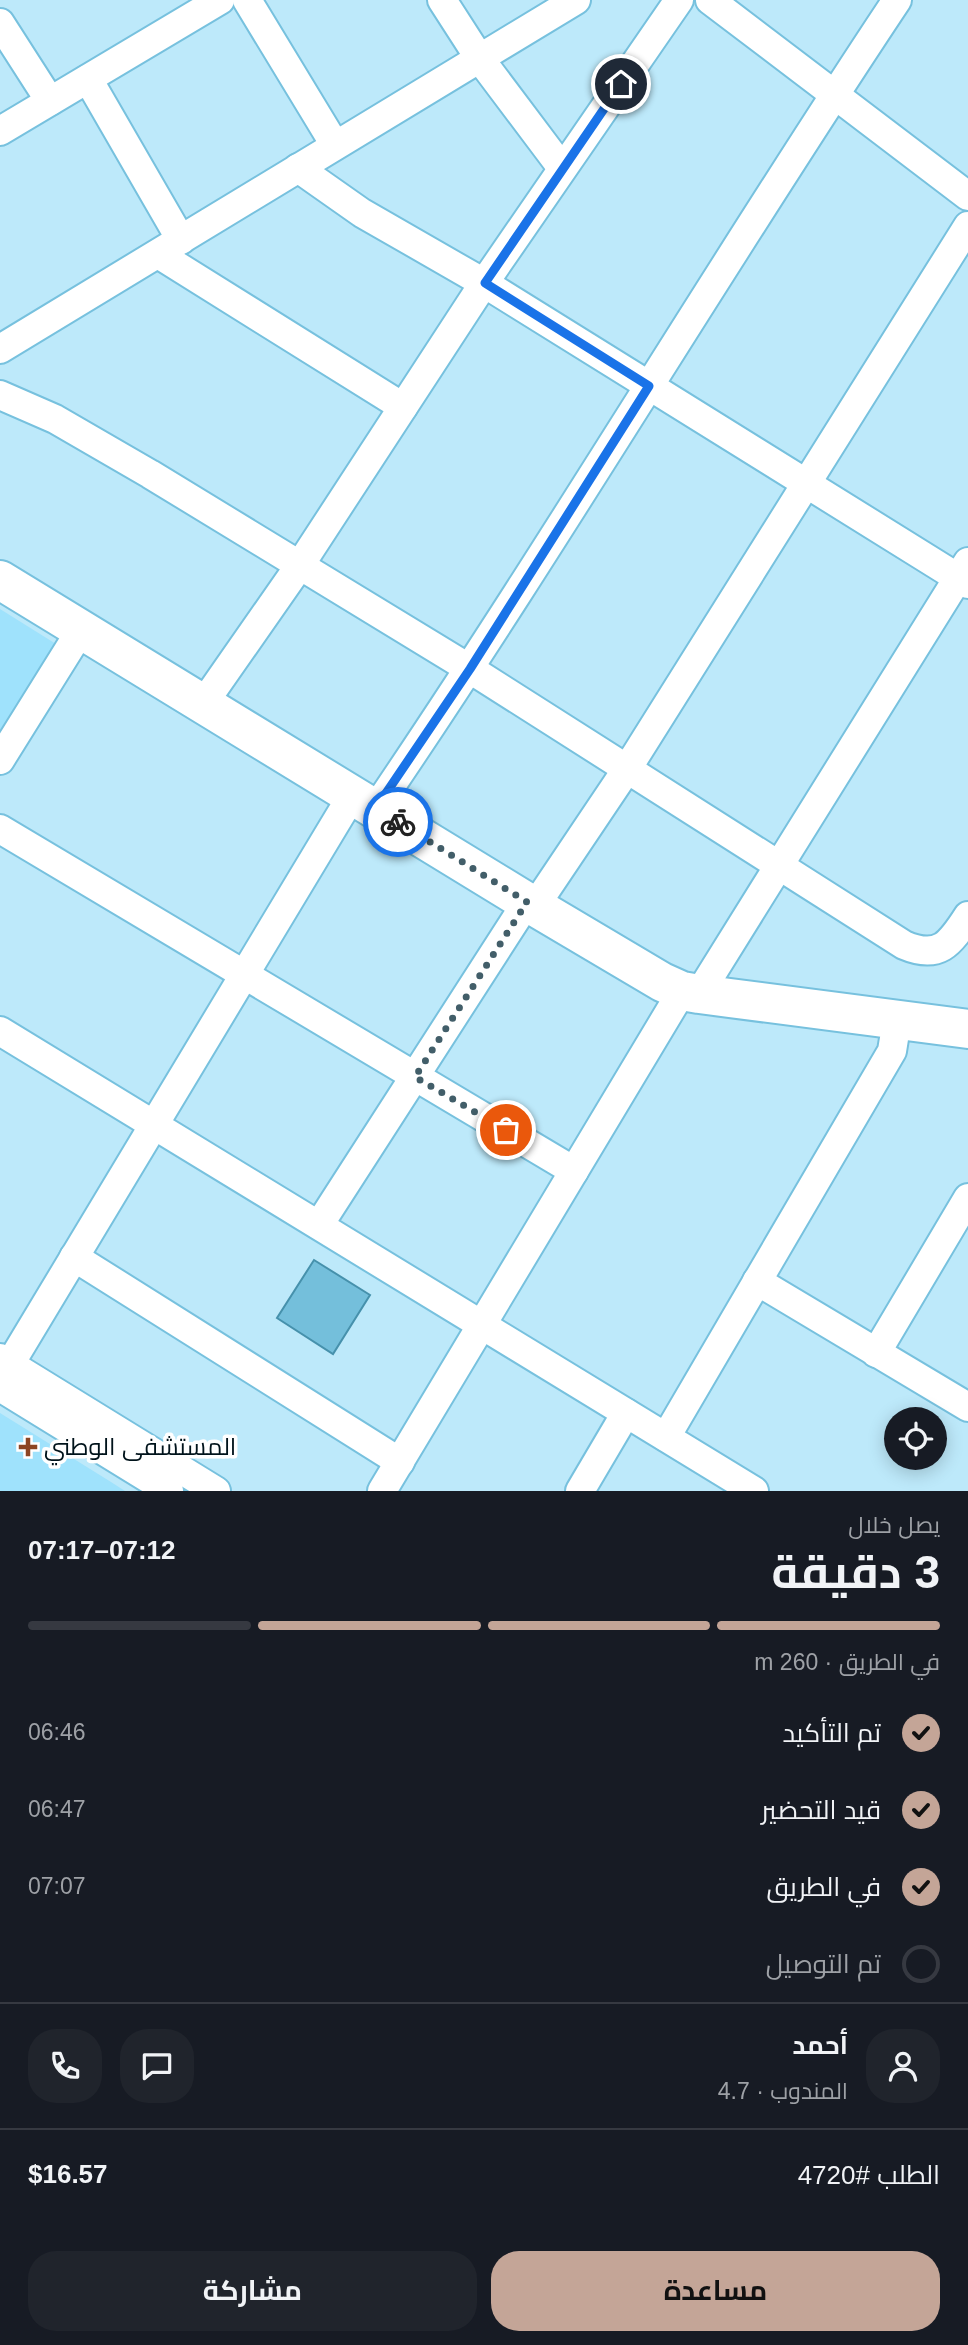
<!DOCTYPE html>
<html lang="ar">
<meta charset="utf-8">
<style>
body{margin:0;font-family:Arial,Cairo,sans-serif;background:#20242c;color:#f1f3f6;direction:rtl;height:100vh;display:flex;flex-direction:column;font-size:26px;white-space:nowrap}
*{box-sizing:border-box;margin:0}
p{font-size:23px;color:#9ea1a6}
.icon{flex:none;width:38px;height:38px;fill:none;stroke:currentColor;stroke-width:2;stroke-linecap:round;stroke-linejoin:round}
.map{position:relative;height:1491px;overflow:hidden;direction:ltr}
.drawer{display:flex;flex-direction:column;background:#171b24;flex:1}
.drawer>*{flex:none}
.controls{position:absolute;left:884px;top:1407px;display:grid;gap:14px}
.controls a{display:grid;place-items:center;width:63px;height:63px;border-radius:50%;background:#171b24;box-shadow:0 4px 18px #0003;font-size:35px}
.pin{position:absolute;display:grid;place-items:center;width:60px;height:60px;color:#fff;margin:-30px;border:4px solid #fff;border-radius:50%;box-shadow:0 2px 7px #0007}
.courier{position:absolute;display:grid;place-items:center;width:70px;height:70px;margin:-35px;border:5px solid #1a73e8;border-radius:50%;background:#fff;color:#222;box-shadow:0 2px 9px #0007}
.head em{font-style:normal;font-weight:700}
.head div{display:flex;flex-direction:column-reverse}
.head{display:flex;align-items:center;justify-content:space-between;height:119px;padding:0 28px}
h1{font-size:46px;font-weight:700;line-height:52px}
.bar{display:grid;grid-template-columns:repeat(4,1fr);gap:10px 7px;align-content:center;height:84px;padding:0 28px}
.bar i{height:9px;border-radius:5px;background:#363941}
.bar .selected{background:#c4a597}
.bar p{grid-column:span 4}
.line{display:flex;align-items:center;gap:18px;padding:0 28px;border-top:2px solid #363941}
.line div{flex:1}
.round{display:grid;place-items:center;flex:none;width:74px;height:74px;border-radius:28px;background:#20242c}
ol{padding:0 28px;list-style:none}
li{display:flex;align-items:center;gap:21px;height:77px}
li p{margin-inline-start:auto}
li .icon{padding:7px;border-radius:50%;background:#c4a597;color:#111;stroke-width:4}
li:last-child{color:#9ea1a6}
li i{width:38px;height:38px;border:4px solid #363941;border-radius:50%}
.cta{display:flex;gap:14px;margin-top:auto;padding:14px 28px}
.cta a{flex:1;height:80px;border-radius:28px;background:#c4a597;color:#111;font-size:28px;font-weight:700;line-height:80px;text-align:center}
.cta a+a{background:#20242c;color:#f1f3f6}
.map>svg:first-child{display:block}
</style>
<div class="map">
<svg width="968" height="1491" viewBox="0 0 968 1491">
<rect width="100%" height="100%" fill="#bde9fa"/>
<g fill="#9fe2fc">
<polygon points="0,609 56,644 0,743"/>
<polygon points="0,1413 111,1482 125,1491 0,1491"/>
</g>
<polygon fill="#74bfdb" stroke="#4691ac" stroke-width="2" points="314,1260 370,1295 333,1354 277,1318"/>
<g fill="none" stroke-linecap="round" stroke-linejoin="round">
<g stroke="#77c1de" stroke-width="32">
<g id="street">
<polyline points="247,0 335,145"/>
<polyline points="442,0 480,59 562,168"/>
<polyline points="710,0 968,196"/>
<polyline points="0,23 50,101"/>
<polyline points="88,79 181,240"/>
<polyline points="0,131 220,0"/>
<polyline points="298,168 362,213 484,283 968,584"/>
<polyline points="158,254 403,407"/>
<polyline points="0,349 576,0"/>
<path d="M0 395 55 419 150 474 470 669 904 945C939 960 950 944 968 916"/>
<polyline points="203,704 300,565 484,283 679,0"/>
<polyline points="0,760 81,630"/>
<path d="M376 808C556 543 719 267 897 0"/>
<polyline points="0,829 574,1171"/>
<polyline points="535,906 627,769 968,226"/>
<polyline points="699,994 968,562"/>
<polyline points="0,1031 754,1491"/>
<polyline points="319,1225 527,902"/>
<polyline points="74,1257 400,1462"/>
<polyline points="757,1281 968,1407"/>
<polyline points="876,1353 968,1198"/>
<polyline points="0,1358 216,1491"/>
<polyline points="10,1364 353,794"/>
<polyline points="0,1387 169,1491"/>
<polyline points="666,1437 892,1051 897,1020"/>
<polyline points="382,1491 682,991"/>
<polyline points="580,1491 626,1413"/>
</g>
</g>
<g stroke="#77c1de" stroke-width="42">
<polyline id="secondary" points="0,580 527,902 662,982 682,991 699,994 968,1029"/>
</g>
<use href="#street" stroke="#fff" stroke-width="28"/>
<use href="#secondary" stroke="#fff" stroke-width="38"/>
</g>
<g fill="none" stroke-linecap="round" stroke-linejoin="round">
<polyline stroke="#425e69" stroke-width="7" stroke-dasharray="0 12.6" points="398,822 527,902 415,1077 506,1130"/>
<polyline stroke="#1a73e8" stroke-width="9" points="398,822 376,808 470,669 649,386 485,283 621,84"/>
</g>
<path fill="#8c4523" stroke="#fff" stroke-width="2.5" d="M24.5 1436.5h7v7h7v7h-7v7h-7v-7h-7v-7h7z"/>
<g text-anchor="middle" stroke-width="7" stroke-linejoin="round" paint-order="stroke">
<g font-size="24" fill="#00131b" stroke="#fff" text-anchor="start">
<text x="44" y="1455">المستشفى الوطني</text>
</g>
</g>
</svg>
<div class="controls">
<a><svg class="icon" aria-label="locate" viewBox="0 0 24 24"><circle cx="12" cy="12" r="6"/><path d="M12 2v4M12 18v4M2 12h4M18 12h4"/></svg></a>
</div>
<div class="pin" style="left:506px;top:1130px;background:#ea580c"><svg class="icon" aria-label="bag" viewBox="0 0 24 24"><path d="M5 8h14l-1 12H6zM9 8a3 3 0 0 1 6 0"/></svg></div>
<div class="pin" style="left:621px;top:84px;background:#1f2937"><svg class="icon" aria-label="home" viewBox="0 0 24 24"><path d="M3 11l9-7 9 7M6 9v11h12V9"/></svg></div>
<div class="courier" style="left:398px;top:822px"><svg class="icon" aria-label="bike" viewBox="0 0 24 24"><circle cx="6" cy="16" r="4"/><circle cx="18" cy="16" r="4"/><path d="M6 16l4-8h5l3 8M10 8l3 8H6M13 5h3"/></svg></div>
</div>
<section class="drawer">
<div class="head"><div><h1>3 دقيقة</h1><p>يصل خلال</p></div><em>07:12–07:17</em></div>
<div class="bar"><i class="selected"></i><i class="selected"></i><i class="selected"></i><i></i><p>في الطريق · 260 m</p></div>
<ol>
<li><svg class="icon" aria-label="check" viewBox="0 0 24 24"><path d="M5 12l5 5 9-10"/></svg>تم التأكيد<p>06:46</p></li>
<li><svg class="icon" aria-label="check" viewBox="0 0 24 24"><path d="M5 12l5 5 9-10"/></svg>قيد التحضير<p>06:47</p></li>
<li><svg class="icon" aria-label="check" viewBox="0 0 24 24"><path d="M5 12l5 5 9-10"/></svg>في الطريق<p>07:07</p></li>
<li><i></i>تم التوصيل</li>
</ol>
<div class="line" style="height:126px"><a class="round"><svg class="icon" aria-label="person" viewBox="0 0 24 24"><circle cx="12" cy="8" r="4"/><path d="M4 21q1-7 8-7t8 7"/></svg></a><div><b>أحمد</b><p>المندوب · 4.7</p></div><a class="round"><svg class="icon" aria-label="chat" viewBox="0 0 24 24"><path d="M4 5h16v11H9l-5 4z"/></svg></a><a class="round"><svg class="icon" aria-label="phone" viewBox="0 0 24 24"><path d="M5 4h4l2 5-3 2q2 4 5 5l2-3 5 2v4C11 20 4 13 5 4z"/></svg></a></div>
<div class="line" style="height:91px"><div>الطلب #4720</div><b>$16.57</b></div>
<div class="cta"><a>مساعدة</a><a>مشاركة</a></div>
</section>
